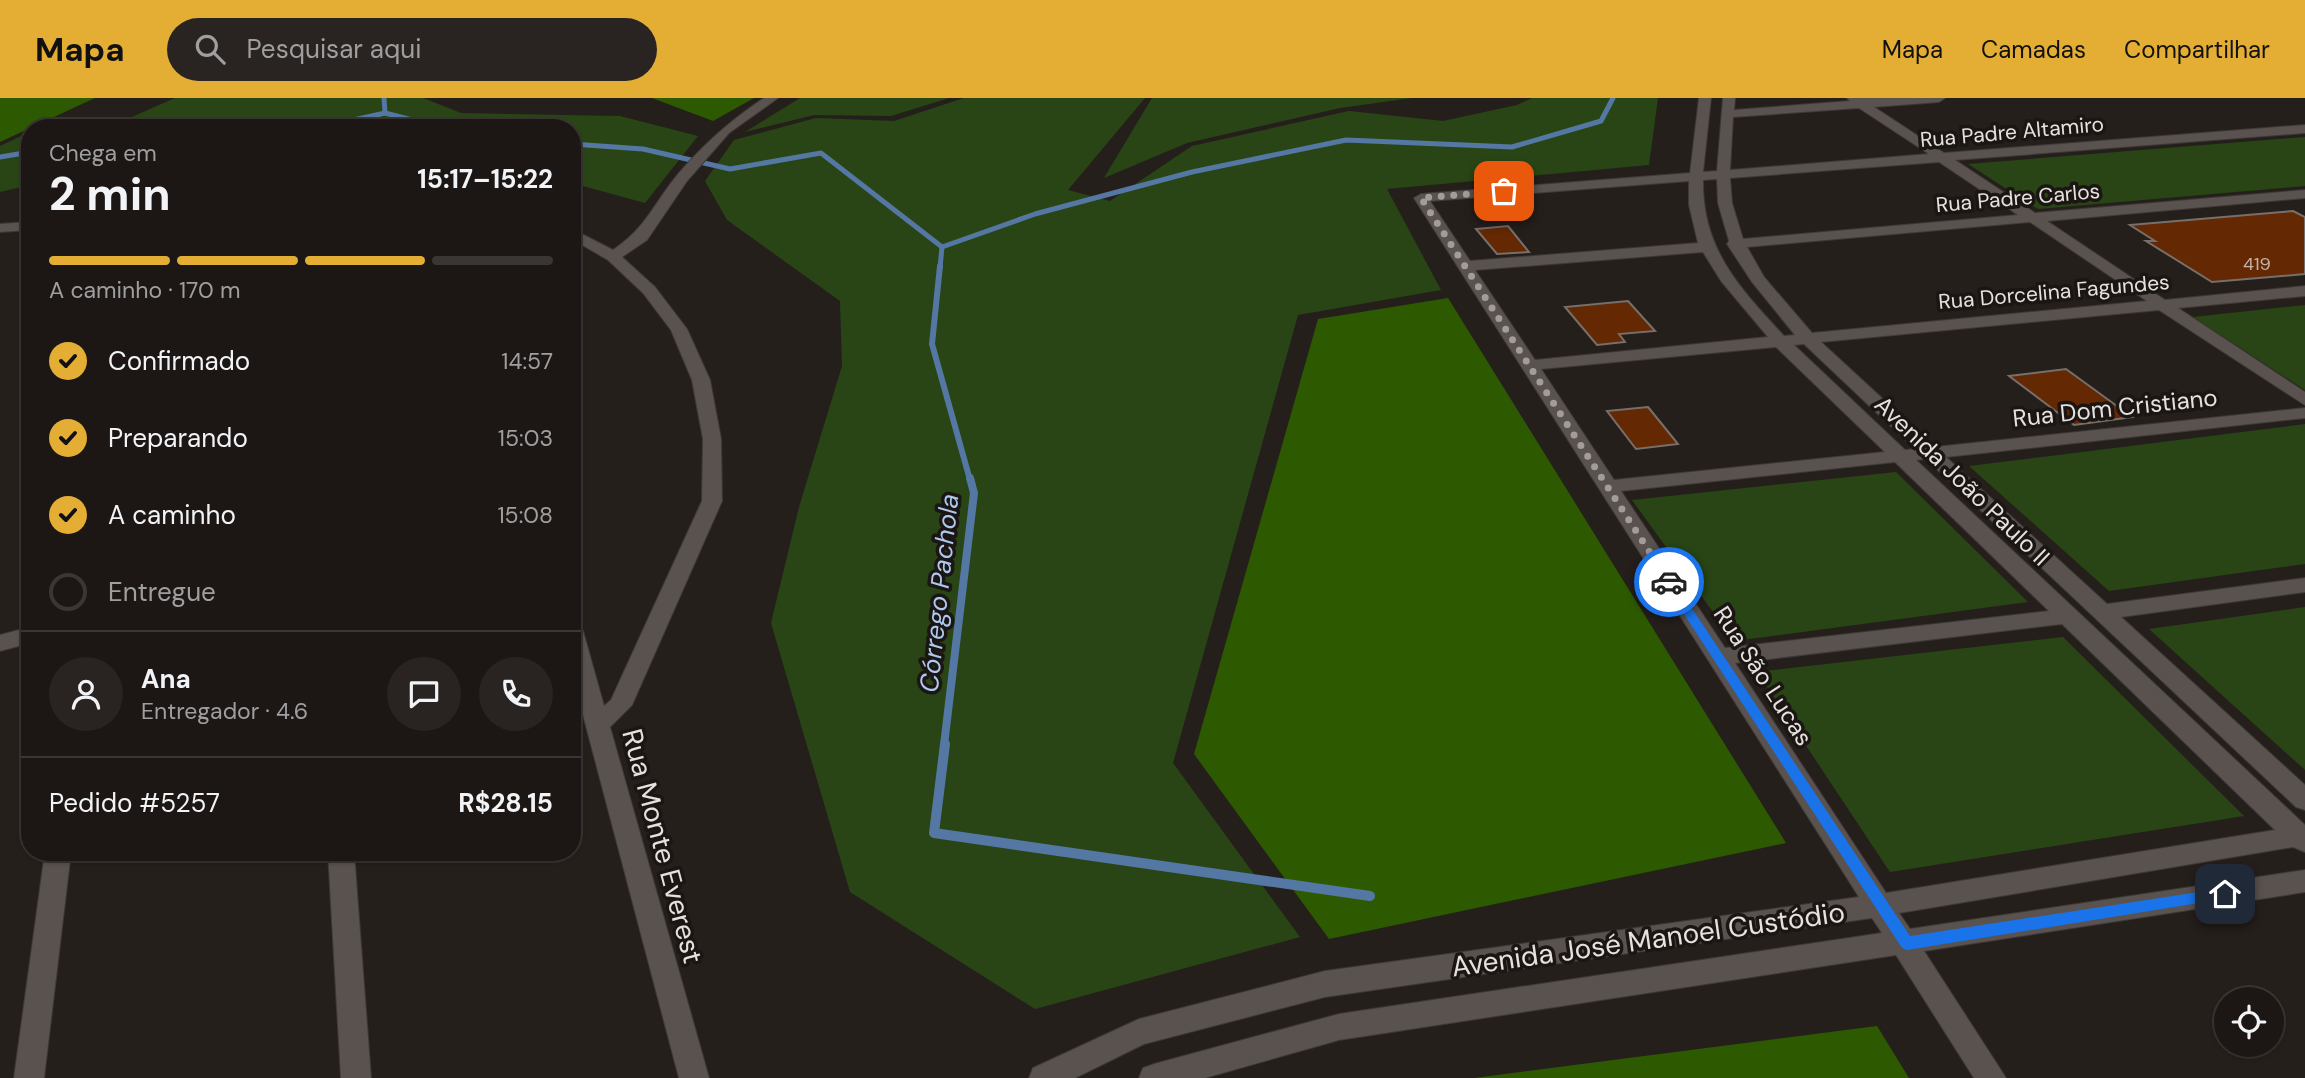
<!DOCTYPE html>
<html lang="pt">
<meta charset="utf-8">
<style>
body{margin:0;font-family:"DM Sans",sans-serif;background:#292422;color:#f1f3f6;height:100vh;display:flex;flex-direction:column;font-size:26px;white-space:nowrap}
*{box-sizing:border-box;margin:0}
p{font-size:23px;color:#a09fa0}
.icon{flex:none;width:38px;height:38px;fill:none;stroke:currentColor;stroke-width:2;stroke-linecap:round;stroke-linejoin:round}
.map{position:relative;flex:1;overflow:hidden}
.details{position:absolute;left:21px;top:21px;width:560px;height:742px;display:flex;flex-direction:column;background:#1c1715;border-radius:28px;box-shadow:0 2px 5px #0004,0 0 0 2px #3a3634}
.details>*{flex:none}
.controls{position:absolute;left:2214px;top:889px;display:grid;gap:14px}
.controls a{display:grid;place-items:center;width:70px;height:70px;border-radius:50%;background:#1c1715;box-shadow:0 2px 5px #0004,0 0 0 2px #3a3634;font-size:35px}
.pin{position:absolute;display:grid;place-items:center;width:60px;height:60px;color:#fff;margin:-30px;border-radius:14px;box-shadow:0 4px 10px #0006}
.courier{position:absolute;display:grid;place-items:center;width:70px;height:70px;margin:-35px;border:5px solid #1a73e8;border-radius:50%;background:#fff;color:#222;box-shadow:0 2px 9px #0007}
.summary em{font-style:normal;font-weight:700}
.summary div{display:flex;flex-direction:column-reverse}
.summary{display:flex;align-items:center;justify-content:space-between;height:119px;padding:0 28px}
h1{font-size:46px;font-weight:700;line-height:52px}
.bar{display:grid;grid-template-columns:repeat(4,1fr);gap:10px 7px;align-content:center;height:84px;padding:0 28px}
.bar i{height:9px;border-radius:5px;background:#3a3634}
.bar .active{background:#e4ae35}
.bar p{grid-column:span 4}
.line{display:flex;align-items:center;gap:18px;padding:0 28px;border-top:2px solid #3a3634}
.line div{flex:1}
.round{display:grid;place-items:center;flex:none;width:74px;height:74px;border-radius:37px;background:#292422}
ol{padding:0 28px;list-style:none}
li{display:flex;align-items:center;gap:21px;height:77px}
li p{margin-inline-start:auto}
li .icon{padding:7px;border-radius:50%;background:#e4ae35;color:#111;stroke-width:4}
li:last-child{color:#a09fa0}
li i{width:38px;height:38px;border:4px solid #3a3634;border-radius:50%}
header{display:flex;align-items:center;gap:42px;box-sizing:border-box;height:98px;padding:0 35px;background:#e4ae35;color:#111}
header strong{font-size:33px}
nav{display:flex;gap:38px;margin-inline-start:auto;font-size:24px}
.search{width:490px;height:63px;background:#292422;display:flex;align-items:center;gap:18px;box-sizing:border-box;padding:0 24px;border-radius:38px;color:#a09fa0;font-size:26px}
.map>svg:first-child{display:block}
</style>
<header>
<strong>Mapa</strong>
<div class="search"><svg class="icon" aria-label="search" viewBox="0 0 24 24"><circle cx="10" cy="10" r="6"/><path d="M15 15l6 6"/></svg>Pesquisar aqui</div>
<nav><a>Mapa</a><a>Camadas</a><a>Compartilhar</a></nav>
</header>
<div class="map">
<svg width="2305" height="980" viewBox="0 0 2305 980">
<rect width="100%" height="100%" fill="#251f1c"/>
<g fill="#294515">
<polygon points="175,0 423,0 461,15 620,18 698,38 645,105 572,85 572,30 39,30 51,24 116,26"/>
<polygon points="800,0 949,0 891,18 814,17 745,34"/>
<polygon points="964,0 1145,0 1068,92 1110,103 1192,48 1349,13 1443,23 1517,7 1532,0 1658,0 1649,67 1387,91 1441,192 1298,217 1173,665 1300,839 1035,911 850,794 771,525 799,409 842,268 840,203 727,122 705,83 734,42 816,20 894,23"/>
<polygon points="1152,0 1412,0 1340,10 1187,45 1104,80"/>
<polygon points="30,34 30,87 0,94 0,48"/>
<polygon points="2305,39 2305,88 2038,111 1968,66"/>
<polygon points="2305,207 2305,292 2193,219"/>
<polygon points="2305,326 2305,466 2109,493 1969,368"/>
<polygon points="1896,374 2028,504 1734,543 1632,402"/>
<polygon points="2305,509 2305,672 2149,531"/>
<polygon points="2063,539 2244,718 1890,774 1757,574"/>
</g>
<g fill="#2d5a00">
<polygon points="0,0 95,0 0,44"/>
<polygon points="652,0 754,0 713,23"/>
<polygon points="1448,200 1786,745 1329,841 1194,656 1318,221"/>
<polygon points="1877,928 1909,980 1474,980"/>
</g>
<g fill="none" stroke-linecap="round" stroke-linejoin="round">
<g stroke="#5477a4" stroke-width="5">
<polyline points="384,0 385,15 443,30"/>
<polyline points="318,30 385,15"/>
<polyline points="572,46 643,51 730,71 821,55 942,149"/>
<polyline points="0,59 30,54"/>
<polyline points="942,149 1035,116 1192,74 1346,42 1512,49 1601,23 1613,0"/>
<polyline points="940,170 942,149"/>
</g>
<polyline stroke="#5477a4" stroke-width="6" points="940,168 932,246 970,382"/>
<polyline stroke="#5477a4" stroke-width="8" points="944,647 974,395 970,380"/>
<polyline stroke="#5477a4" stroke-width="10" points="945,646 934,735 1370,798"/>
</g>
<g fill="#642802" stroke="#766f6b" stroke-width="2">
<polygon points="2293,113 2305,119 2305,176 2212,184 2146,143 2155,143 2130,127"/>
<polygon points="1508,128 1529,154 1497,156 1476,131"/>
<polygon points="1628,203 1655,233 1619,236 1625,244 1597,247 1565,209"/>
<polygon points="2066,271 2132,319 2074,327 2009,278"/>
<polygon points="1648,309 1661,325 1678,346 1636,351 1607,313"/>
</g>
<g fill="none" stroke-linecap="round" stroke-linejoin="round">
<g stroke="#3d3937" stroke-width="2">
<g id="minor">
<path d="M764 0H778L729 35 687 83 647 142 622 159 655 189 687 231 710 282 721 341 722 403 632 607 610 629 709 980H679L572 575V526L580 528 583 533 604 608 611 602 702 403 703 341 692 282 671 232 643 195 608 162 572 141V131L613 152C648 128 653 106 679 75 706 44 730 23 764 0Z"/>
<path d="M1699 0H1711L1703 74 1717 73 1723 0H1735L1734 12 1850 3 1847 0H1945L1939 4 1874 9 1944 55 2305 27V35L1955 62 2035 115 2305 92V100L2047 123 2165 202 2305 188V198L2178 210 2305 294V307L2159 212 1821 244 1935 349 2305 310V320L1946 359 2107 506 2305 480V494L2121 519 2305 687V712L2296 709 1926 361 1916 362 2305 727V754L2293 749 1899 815 1910 831 2305 772V794L1924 853 2006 980H1974L1896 857 1339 942 1205 980H1139L1143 970 1154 966 1339 916 1882 835 1872 820 1325 899 1144 946 1075 980H1029L1033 970 1139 921 1325 873 1859 799 1414 100 1421 96 1690 75ZM1859 10 1929 56 1730 72 1733 19ZM1939 64 2018 117 1743 141 1732 105 1730 80ZM1717 81 1718 105 1729 143 1727 146 1752 184 1795 237 1784 238C1740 190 1702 152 1703 82ZM1689 83V107L1698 145 1470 163 1430 103ZM2030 124 2147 203 1812 235 1764 179 1747 149ZM1703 154 1721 183 1768 239 1535 262 1475 172ZM1804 246 1915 351 1905 352 1794 247ZM1776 249 1885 354 1614 382 1541 271ZM1895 364 2049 513 1725 550 1621 393ZM2062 526 2275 732 1886 795 1735 565Z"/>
<polygon points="30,124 30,132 0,134 0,126"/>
<polygon points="30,529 30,545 0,553 0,537"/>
<polygon points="45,754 71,754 44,980 14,980"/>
<polygon points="328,754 354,754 371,980 341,980"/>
</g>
</g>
<use href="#minor" fill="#59524f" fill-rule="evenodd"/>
</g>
<polygon fill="#1a73e8" points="1665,482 1673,482 1910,838 2225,790 2232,796 2230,800 1907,852 1902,850 1665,487"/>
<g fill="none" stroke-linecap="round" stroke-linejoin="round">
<polyline stroke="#a29d9b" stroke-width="7" stroke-dasharray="0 12.6" points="1504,93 1421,100 1669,484"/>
</g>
<g text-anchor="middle" stroke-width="7" stroke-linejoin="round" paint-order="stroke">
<g font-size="18" fill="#c5b3a8">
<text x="2257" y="172">419</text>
</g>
<g font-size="21" fill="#e5e1df" stroke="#1b1613">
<text transform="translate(2012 34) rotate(-5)" y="7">Rua Padre Altamiro</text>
<text transform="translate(2018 100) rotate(-5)" y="7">Rua Padre Carlos</text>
<text transform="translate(2054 194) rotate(-5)" y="7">Rua Dorcelina Fagundes</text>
</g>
<g font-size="24" fill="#e5e1df" stroke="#1b1613">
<text transform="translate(2115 310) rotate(-6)" y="8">Rua Dom Cristiano</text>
<text transform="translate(1962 383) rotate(44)" y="8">Avenida João Paulo II</text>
<text transform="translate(1763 578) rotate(57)" y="8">Rua São Lucas</text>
</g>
<g font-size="26" font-style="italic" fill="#aec9ee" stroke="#1b1613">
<text transform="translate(939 495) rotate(-84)" y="9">Córrego Pachola</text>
</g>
<g font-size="28" fill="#e5e1df" stroke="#1b1613">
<text transform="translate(663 748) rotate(75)" y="10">Rua Monte Everest</text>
<text transform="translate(1648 841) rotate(-8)" y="10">Avenida José Manoel Custódio</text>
</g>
</g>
</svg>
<div class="controls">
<a><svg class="icon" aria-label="locate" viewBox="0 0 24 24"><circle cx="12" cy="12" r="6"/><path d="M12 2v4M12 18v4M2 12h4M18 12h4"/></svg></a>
</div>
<div class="pin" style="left:1504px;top:93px;background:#ea580c"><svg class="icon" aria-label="bag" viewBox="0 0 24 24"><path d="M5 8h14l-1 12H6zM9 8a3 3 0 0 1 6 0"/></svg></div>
<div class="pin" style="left:2225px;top:796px;background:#1f2937"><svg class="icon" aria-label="home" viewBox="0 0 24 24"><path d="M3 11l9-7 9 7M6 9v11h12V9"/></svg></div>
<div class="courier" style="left:1669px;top:484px"><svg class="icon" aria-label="car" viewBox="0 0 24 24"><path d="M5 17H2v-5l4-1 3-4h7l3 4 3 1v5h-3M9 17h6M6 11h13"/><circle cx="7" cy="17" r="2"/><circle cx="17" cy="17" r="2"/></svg></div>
<section class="details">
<div class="summary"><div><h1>2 min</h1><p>Chega em</p></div><em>15:17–15:22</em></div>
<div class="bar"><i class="active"></i><i class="active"></i><i class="active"></i><i></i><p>A caminho · 170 m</p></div>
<ol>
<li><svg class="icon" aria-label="check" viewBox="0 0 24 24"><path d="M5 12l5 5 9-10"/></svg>Confirmado<p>14:57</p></li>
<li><svg class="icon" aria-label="check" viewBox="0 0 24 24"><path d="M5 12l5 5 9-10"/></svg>Preparando<p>15:03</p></li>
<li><svg class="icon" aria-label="check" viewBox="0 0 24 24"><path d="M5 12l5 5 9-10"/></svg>A caminho<p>15:08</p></li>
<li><i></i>Entregue</li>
</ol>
<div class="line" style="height:126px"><a class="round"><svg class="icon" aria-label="person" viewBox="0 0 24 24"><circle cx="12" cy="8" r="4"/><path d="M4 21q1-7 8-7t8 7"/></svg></a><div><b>Ana</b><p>Entregador · 4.6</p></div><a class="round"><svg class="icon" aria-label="chat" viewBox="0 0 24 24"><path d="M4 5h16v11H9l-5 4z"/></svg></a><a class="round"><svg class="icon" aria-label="phone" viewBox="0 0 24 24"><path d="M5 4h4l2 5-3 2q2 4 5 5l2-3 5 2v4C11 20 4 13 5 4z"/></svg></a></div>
<div class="line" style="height:91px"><div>Pedido #5257</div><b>R$28.15</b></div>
</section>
</div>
